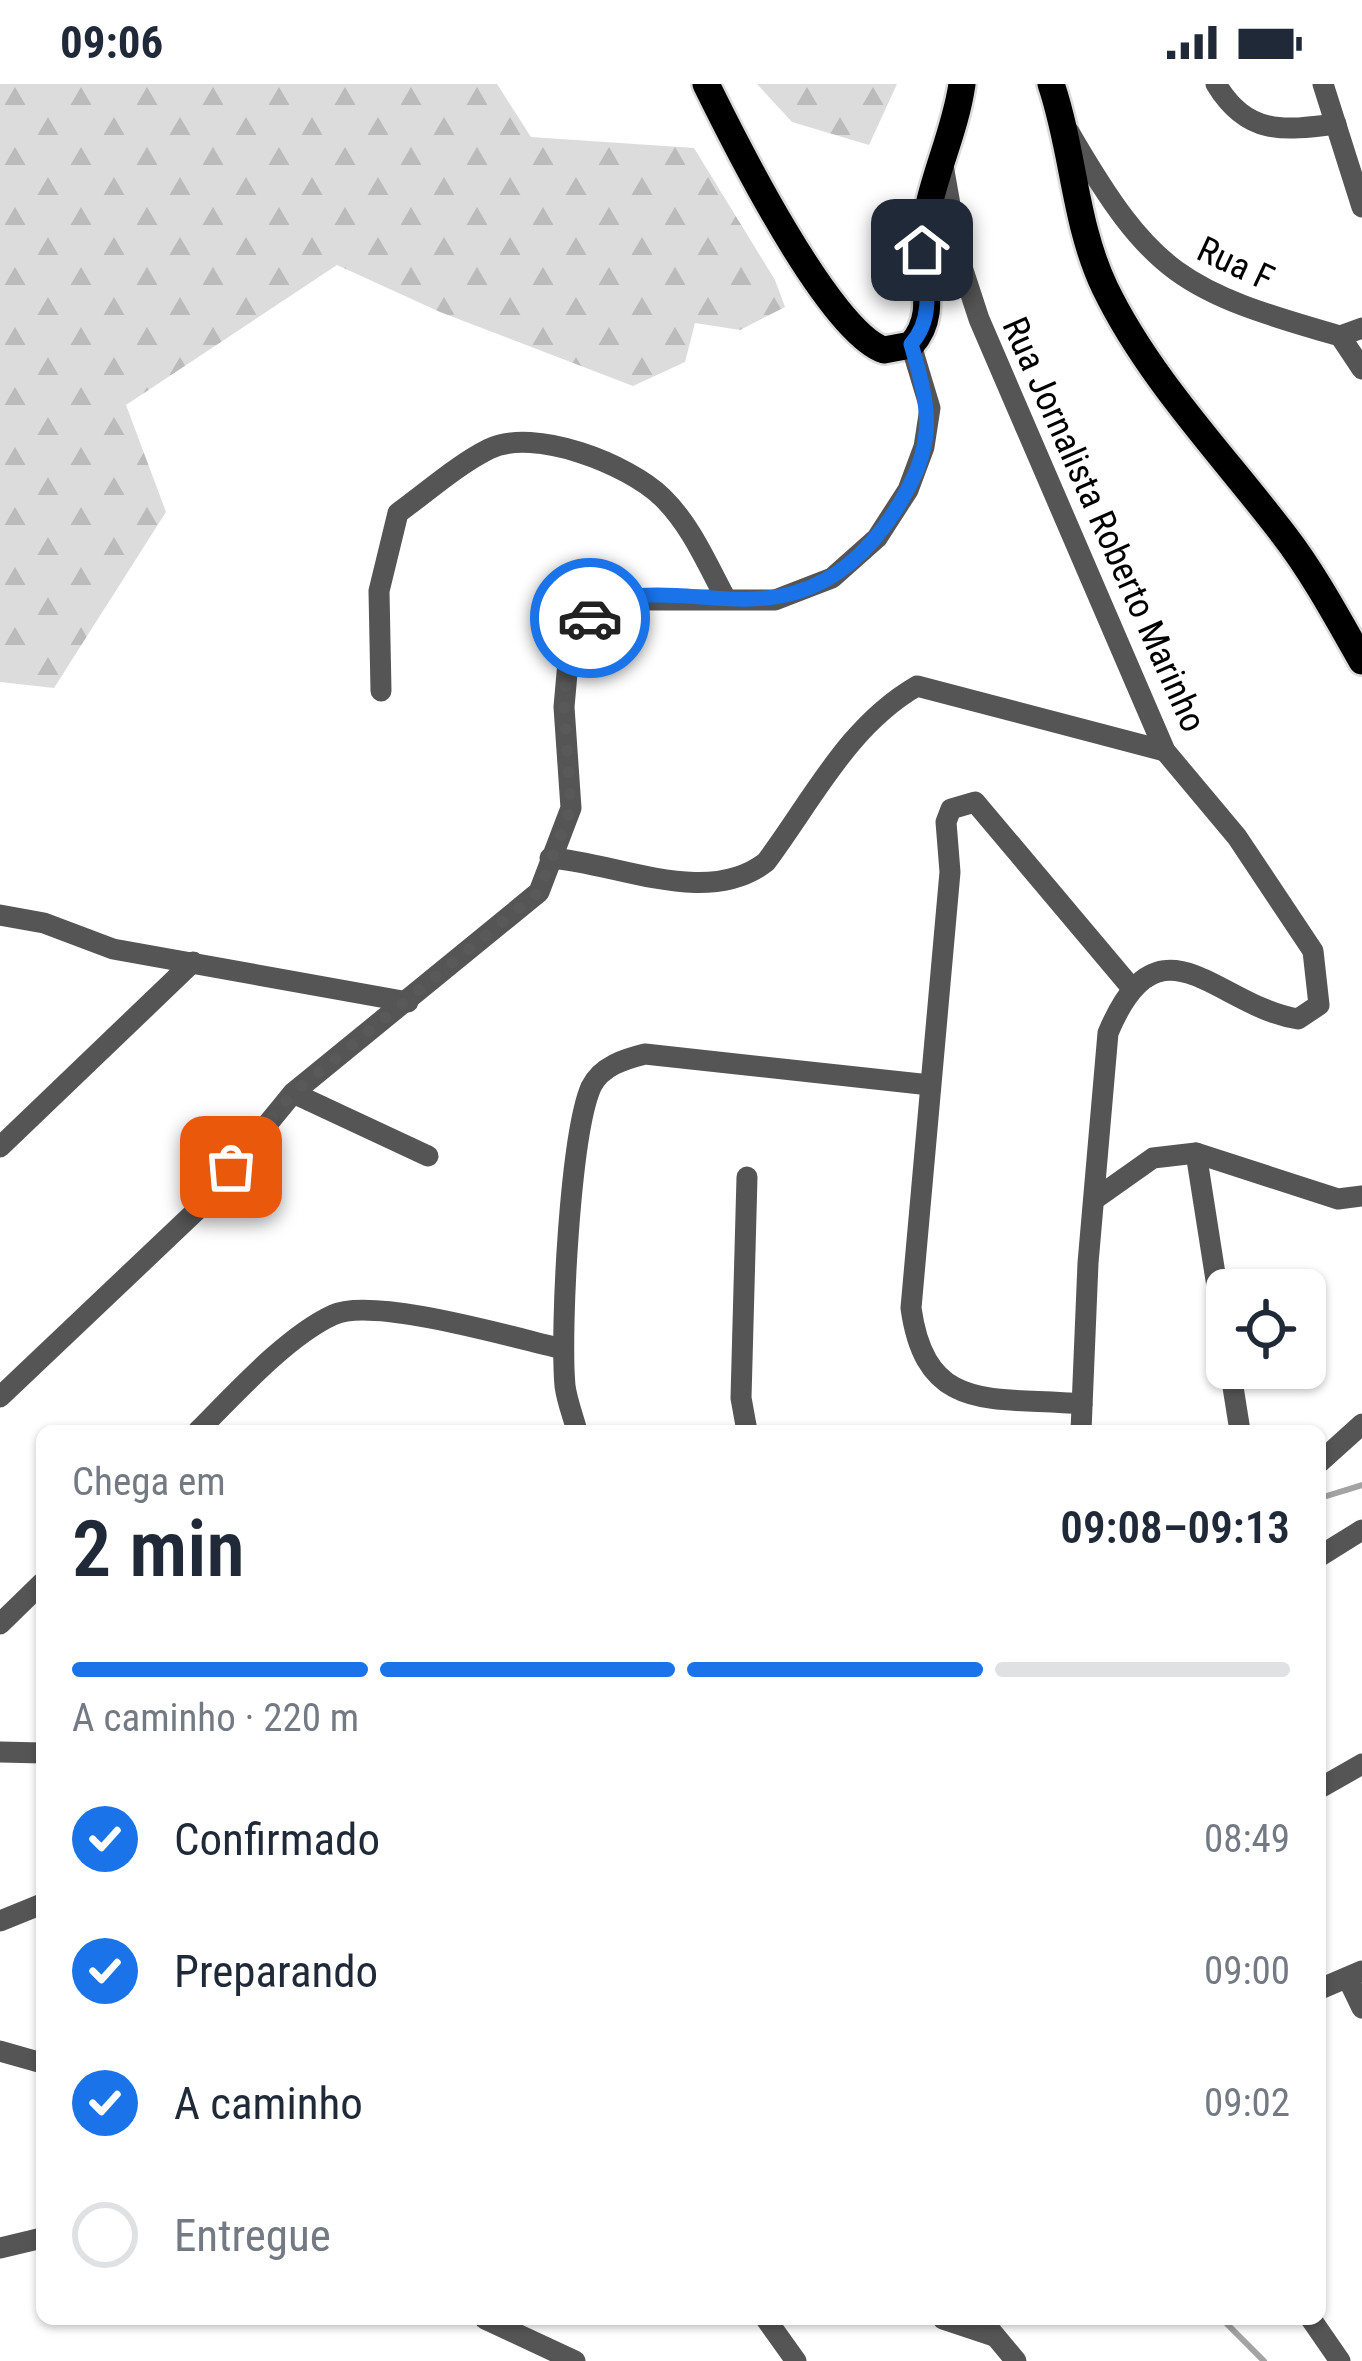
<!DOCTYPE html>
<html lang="pt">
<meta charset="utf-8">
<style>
body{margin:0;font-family:"Roboto Condensed",sans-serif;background:#f2f2f3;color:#1f2937;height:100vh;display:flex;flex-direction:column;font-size:45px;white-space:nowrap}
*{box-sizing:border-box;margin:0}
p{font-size:39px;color:#747a83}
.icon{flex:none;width:66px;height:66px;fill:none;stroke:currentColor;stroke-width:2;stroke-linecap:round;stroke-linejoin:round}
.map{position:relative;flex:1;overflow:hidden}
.details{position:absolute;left:36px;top:1341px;width:1290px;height:900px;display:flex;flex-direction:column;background:#fff;border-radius:18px;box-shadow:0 3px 9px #0004}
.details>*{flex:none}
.buttons{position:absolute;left:1206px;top:1185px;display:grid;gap:24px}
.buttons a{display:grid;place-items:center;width:120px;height:120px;border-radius:18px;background:#fff;box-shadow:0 3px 9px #0004;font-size:60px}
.pin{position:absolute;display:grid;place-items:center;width:102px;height:102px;color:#fff;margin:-51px;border-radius:24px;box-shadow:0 6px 18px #0006}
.courier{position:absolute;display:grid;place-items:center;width:120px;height:120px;margin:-60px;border:9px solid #1a73e8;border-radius:50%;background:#fff;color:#222;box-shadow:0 3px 15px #0007}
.head em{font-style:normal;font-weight:600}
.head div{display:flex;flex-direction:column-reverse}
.head{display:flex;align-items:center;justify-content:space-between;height:204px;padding:0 36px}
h1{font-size:78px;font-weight:600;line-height:90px}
.bar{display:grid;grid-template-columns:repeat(4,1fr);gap:18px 12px;align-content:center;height:144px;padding:0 36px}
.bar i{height:15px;border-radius:9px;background:#e0e1e3}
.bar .current{background:#1a73e8}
.bar p{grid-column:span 4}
ol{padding:0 36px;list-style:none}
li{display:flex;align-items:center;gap:36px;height:132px}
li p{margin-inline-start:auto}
li .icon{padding:12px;border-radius:50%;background:#1a73e8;color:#fff;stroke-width:4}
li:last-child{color:#747a83}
li i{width:66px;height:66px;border:6px solid #e0e1e3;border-radius:50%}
.status{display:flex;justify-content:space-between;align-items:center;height:84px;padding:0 60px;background:#fff;direction:ltr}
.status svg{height:33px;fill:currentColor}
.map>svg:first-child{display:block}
</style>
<div class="status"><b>09:06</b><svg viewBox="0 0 49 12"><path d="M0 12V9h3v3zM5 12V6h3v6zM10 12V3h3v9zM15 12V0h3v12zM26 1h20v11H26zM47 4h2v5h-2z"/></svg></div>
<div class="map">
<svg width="1362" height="2277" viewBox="0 0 1362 2277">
<defs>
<pattern id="forest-firs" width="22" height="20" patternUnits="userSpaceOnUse" patternTransform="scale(3)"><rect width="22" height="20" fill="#dcdcdc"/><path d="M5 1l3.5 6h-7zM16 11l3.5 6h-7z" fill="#bbb"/></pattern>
</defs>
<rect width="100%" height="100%" fill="#fff"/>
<g fill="url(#forest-firs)">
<polygon points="0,0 497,0 531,53 694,64 775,196 785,223 740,246 695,239 685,278 633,302 440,228 337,181 126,321 166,428 54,604 0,598"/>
<polygon points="757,0 897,0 869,61 792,38"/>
</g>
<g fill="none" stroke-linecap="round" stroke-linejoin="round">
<g stroke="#a3a3a3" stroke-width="6">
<polyline points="1320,1414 1362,1401"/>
<polyline points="1222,2235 1264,2277"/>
</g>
<g stroke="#dbdbdb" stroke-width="32">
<g id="major">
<path d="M706 0C734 57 829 248 884 266L911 261C938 231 922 198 923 163 925 106 954 56 962 0"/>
<path d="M1051 0C1074 68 1074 139 1105 204 1149 295 1224 372 1284 451 1314 490 1338 535 1362 577"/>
</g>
</g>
<g stroke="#555" stroke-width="21">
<path d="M1216 0C1247 51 1282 47 1336 40"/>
<polyline points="1323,0 1362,123"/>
<path d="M1069 48C1152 191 1182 207 1340 252L1362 285"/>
<path d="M943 81 960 177 979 235 1165 667 1237 753 1313 867 1319 921 1298 935C1216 922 1160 824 1108 949L1088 1179 1081 1347"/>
<polyline points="1340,252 1362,244"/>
<path d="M381 607 379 507 398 429C427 408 457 381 489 365 534 343 628 380 662 413 691 441 707 480 726 515"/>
<path d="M550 774C618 779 707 824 766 778 813 715 848 642 917 602L1165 667"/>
<polyline points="0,831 44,839 113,865 408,918"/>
<polyline points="293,1009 428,1072"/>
<polyline points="0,1063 193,878"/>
<polyline points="1196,1069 1227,1266"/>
<polyline points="1095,1115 1153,1074 1196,1069 1338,1115 1362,1112"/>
<polyline points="1230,1284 1240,1347"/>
<polyline points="0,1313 196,1127 293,1009 539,808 571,724 564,623 569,567 599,525 625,516 775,516 832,494 877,454 908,406 924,363 930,324 911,261"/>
<path d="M1082 1320C994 1312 926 1332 911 1224L950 788 946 738 951 725 975 718 1130 902"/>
<path d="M198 1347C234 1311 287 1252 333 1231 372 1212 515 1254 563 1265"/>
<path d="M577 1347C573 1332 567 1317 565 1302 560 1246 570 1052 591 1003 601 982 625 975 645 970L930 1001"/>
<polyline points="747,1347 741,1314 747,1093"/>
<polyline points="1320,1378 1362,1340"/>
<polyline points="1320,1472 1362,1446"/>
<polyline points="0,1540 42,1499"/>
<polyline points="0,1668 42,1669"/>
<polyline points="1320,1704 1362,1680"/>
<polyline points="0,1837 42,1820"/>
<polyline points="1348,1895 1362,1924"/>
<polyline points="1320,1905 1362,1887"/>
<polyline points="0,1967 42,1979"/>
<polyline points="0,2164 42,2154"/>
<polyline points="485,2235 575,2277"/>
<polyline points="766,2235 796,2277"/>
<polyline points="943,2235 994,2252"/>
<polyline points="981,2235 1016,2277"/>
<polyline points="1311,2235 1340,2277"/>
</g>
<use href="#major" stroke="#000" stroke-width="27"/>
</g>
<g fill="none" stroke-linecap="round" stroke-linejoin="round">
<polyline stroke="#595959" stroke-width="12" stroke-dasharray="0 21.6" points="231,1083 293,1009 539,808 571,724 564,623 568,567 590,534"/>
<path stroke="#1a73e8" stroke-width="15" d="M590 534C660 465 792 588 895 427 936 362 932 331 911 260 935 234 926 199 922 166"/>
</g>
<g text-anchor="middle" stroke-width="9" stroke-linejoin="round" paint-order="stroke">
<g font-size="36" fill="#000" stroke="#fff">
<text transform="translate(1236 179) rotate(25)" y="13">Rua F</text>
<text transform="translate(1105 440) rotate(66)" y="13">Rua Jornalista Roberto Marinho</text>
</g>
</g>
</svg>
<div class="buttons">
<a><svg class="icon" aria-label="locate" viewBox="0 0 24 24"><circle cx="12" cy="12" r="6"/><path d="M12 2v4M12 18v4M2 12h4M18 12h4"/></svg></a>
</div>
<div class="pin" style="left:231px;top:1083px;background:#ea580c"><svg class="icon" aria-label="bag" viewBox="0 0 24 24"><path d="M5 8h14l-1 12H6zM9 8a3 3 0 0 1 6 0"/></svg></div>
<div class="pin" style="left:922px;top:166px;background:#1f2937"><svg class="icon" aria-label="home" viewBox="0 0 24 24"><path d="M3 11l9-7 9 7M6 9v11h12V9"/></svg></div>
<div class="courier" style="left:590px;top:534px"><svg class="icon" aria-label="car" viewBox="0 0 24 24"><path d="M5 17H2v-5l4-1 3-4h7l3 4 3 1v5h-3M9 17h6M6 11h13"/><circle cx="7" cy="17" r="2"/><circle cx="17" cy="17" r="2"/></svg></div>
<section class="details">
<div class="head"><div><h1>2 min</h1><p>Chega em</p></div><em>09:08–09:13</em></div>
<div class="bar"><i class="current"></i><i class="current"></i><i class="current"></i><i></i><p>A caminho · 220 m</p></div>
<ol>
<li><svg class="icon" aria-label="check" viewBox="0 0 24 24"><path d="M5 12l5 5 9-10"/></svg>Confirmado<p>08:49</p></li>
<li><svg class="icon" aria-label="check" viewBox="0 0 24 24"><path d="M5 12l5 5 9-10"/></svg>Preparando<p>09:00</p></li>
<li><svg class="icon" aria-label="check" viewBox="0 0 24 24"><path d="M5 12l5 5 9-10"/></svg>A caminho<p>09:02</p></li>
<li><i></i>Entregue</li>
</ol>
</section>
</div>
